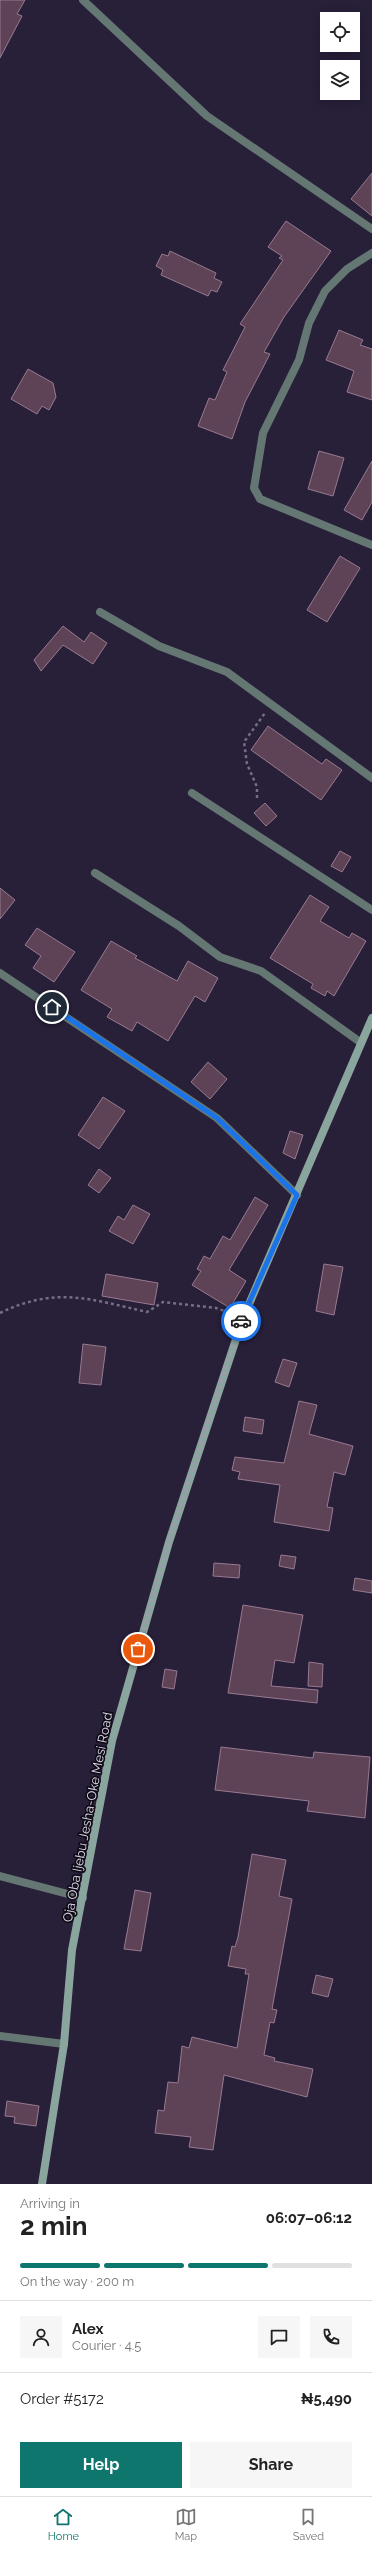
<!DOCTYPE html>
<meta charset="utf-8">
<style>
body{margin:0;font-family:Raleway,sans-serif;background:#f6f6f6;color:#222;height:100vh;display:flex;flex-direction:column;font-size:15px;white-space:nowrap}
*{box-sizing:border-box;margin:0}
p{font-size:13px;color:#767676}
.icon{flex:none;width:22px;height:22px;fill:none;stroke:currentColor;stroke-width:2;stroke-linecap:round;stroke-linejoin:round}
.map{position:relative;height:2184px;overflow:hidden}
.drawer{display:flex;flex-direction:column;background:#fff;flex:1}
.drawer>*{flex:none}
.controls{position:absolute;left:320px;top:12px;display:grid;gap:8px}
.controls a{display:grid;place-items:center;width:40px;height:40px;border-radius:0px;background:#fff;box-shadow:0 2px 10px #0003;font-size:20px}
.pin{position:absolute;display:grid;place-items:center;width:34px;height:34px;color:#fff;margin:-17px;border:2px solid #fff;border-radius:50%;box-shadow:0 1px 4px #0007}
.courier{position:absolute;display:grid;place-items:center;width:40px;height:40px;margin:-20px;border:3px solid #1a73e8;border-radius:50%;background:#fff;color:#222;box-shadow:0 1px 5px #0007}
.head em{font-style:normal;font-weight:700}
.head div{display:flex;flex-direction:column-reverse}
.head{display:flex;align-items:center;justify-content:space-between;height:68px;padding:0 20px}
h1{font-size:26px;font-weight:700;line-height:30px}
.bar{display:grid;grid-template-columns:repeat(4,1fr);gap:6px 4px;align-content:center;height:48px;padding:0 20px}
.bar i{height:5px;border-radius:3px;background:#e0e0e0}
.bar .active{background:#0f766e}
.bar p{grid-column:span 4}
.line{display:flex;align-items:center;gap:10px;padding:0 20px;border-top:1px solid #e0e0e0}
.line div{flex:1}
.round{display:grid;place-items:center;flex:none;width:42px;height:42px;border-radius:0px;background:#f6f6f6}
.cta{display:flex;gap:8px;margin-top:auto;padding:8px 20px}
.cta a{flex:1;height:46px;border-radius:0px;background:#0f766e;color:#fff;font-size:16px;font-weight:700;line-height:46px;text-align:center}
.cta a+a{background:#f6f6f6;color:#222}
.menu{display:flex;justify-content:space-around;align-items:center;height:56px;border-top:1px solid #e0e0e0;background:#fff;font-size:11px;color:#767676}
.menu a{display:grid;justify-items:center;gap:2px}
.menu .active{color:#0f766e}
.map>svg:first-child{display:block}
</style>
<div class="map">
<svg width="372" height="2184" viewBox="0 0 372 2184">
<rect width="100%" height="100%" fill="#281f39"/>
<g fill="#5e4357" stroke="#987a90">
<polygon points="0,0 25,0 17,14 22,16 0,58"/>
<polygon points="372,173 372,216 351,199"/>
<polygon points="286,221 331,251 284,317 264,352 270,354 245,402 232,439 198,426 209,398 215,400 227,372 223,370 245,327 240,324 283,260 279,258 282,256 268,247"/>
<polygon points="170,251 216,273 214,278 222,282 217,292 211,290 208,296 161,275 163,270 156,266 162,254 168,256"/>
<polygon points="339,330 363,340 360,345 372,349 372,400 347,392 354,371 326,360"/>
<polygon points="28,369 53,383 56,397 49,410 42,406 37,414 11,399"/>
<polygon points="319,451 344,458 333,496 308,489"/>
<polygon points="372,461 372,502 362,520 344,510"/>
<polygon points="340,556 360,568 327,622 307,610"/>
<polygon points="63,626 84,642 91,632 107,643 93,664 63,645 41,671 34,660"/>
<polygon points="268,726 322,764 326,759 342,770 321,800 251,750"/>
<polygon points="265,803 277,816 266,826 254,813"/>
<polygon points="340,851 351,857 342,872 331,866"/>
<polygon points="0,888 15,900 0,919"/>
<polygon points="310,895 329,907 320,921 349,938 352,933 366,941 334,996 327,991 325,996 311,988 313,984 270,958"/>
<polygon points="37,928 75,952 54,982 33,968 41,956 25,945"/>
<polygon points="111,941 137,956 135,958 177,981 188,961 218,978 205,1002 195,996 168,1041 137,1022 132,1031 107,1017 112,1009 81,990"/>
<polygon points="208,1062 227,1079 210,1099 191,1082"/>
<polygon points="103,1097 125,1111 99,1149 78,1135"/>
<polygon points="290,1131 303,1135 295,1159 283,1153"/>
<polygon points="99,1169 111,1178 99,1193 88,1185"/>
<polygon points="255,1197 268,1205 229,1270 246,1281 230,1308 192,1285 201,1271 197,1269 204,1256 210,1259 223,1236 230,1240"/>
<polygon points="133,1205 150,1214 133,1244 109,1231 118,1216 124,1220"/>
<polygon points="324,1264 343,1267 334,1315 316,1311"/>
<polygon points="106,1274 158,1283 154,1305 102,1296"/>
<polygon points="83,1344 106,1347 101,1385 79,1383"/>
<polygon points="283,1359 297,1363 289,1387 275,1382"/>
<polygon points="299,1401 317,1405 309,1434 353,1446 345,1475 334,1472 327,1507 333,1508 329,1531 274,1522 280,1485 238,1479 240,1472 232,1470 235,1457 284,1463"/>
<polygon points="245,1417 264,1420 262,1434 243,1431"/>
<polygon points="281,1555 296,1557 294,1569 279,1566"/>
<polygon points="214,1563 240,1565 239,1578 213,1576"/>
<polygon points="355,1578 372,1581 372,1593 353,1590"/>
<polygon points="243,1605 303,1615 294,1663 275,1660 271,1686 318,1690 317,1703 228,1693"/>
<polygon points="309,1662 323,1664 322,1687 308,1686"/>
<polygon points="165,1669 177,1671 174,1689 162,1687"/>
<polygon points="221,1747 313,1758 314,1752 370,1757 365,1818 307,1811 309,1801 215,1790"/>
<polygon points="252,1854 286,1860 279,1896 292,1899 272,2009 277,2010 274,2023 270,2022 264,2055 275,2058 274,2061 313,2069 307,2097 224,2075 213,2150 189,2147 191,2137 155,2133 158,2110 164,2111 168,2082 178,2083 182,2046 189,2048 192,2037 237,2048 249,1974 245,1974 246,1969 228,1966 232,1946 235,1947 238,1937"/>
<polygon points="135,1890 151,1893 141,1951 124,1949"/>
<polygon points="316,1975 333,1979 328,1997 312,1993"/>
<polygon points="7,2101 39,2106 36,2126 14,2123 15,2117 5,2116"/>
</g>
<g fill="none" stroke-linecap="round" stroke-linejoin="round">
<g stroke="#766e85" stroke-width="2.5" stroke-dasharray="3 3" stroke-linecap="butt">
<polyline points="257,798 257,787 247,764 244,742 265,713"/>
<path d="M0 1313C56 1286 90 1299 147 1312L163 1302 216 1308 233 1314"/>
</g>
<g stroke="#657772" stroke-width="8">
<polyline points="83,0 207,116 372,229"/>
<polyline points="372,253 347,269 325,291 309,323 299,360 263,433 254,488 260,499 372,545"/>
<polyline points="100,612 159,646 227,672 372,778"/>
<polyline points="192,793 372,910"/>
<polyline points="95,873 179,926 220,957 261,971 360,1042"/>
<polyline points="0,973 217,1118 297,1195"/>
<polyline points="0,1876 83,1898"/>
<polyline points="0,2036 64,2044"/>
</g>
<polyline stroke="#89a59d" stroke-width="8" points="42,2184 64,2044 72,1950 112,1741 169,1542 243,1318 372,1018"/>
</g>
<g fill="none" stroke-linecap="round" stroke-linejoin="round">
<polyline stroke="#a09aaf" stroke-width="4" stroke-dasharray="0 7.2" points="138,1649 169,1542 241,1321"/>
<polyline stroke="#1a73e8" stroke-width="5" points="52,1007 217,1118 297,1195 241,1321"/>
</g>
<g text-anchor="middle" stroke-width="3.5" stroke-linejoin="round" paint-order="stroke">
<g font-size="13" fill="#e1dcee" stroke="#100c17">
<text transform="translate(87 1817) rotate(-79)" y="5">Oja Oba Ijebu Jesha-Oke Mesi Road</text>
</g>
</g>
</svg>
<div class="controls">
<a><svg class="icon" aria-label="locate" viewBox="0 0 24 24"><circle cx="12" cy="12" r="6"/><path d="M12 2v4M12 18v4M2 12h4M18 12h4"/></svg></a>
<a><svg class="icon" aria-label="layers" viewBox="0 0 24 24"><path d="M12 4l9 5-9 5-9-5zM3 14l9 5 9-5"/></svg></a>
</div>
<div class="pin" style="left:138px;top:1649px;background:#ea580c"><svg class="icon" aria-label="bag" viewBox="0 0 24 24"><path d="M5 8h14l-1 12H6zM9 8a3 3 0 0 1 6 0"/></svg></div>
<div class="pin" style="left:52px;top:1007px;background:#1f2937"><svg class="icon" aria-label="home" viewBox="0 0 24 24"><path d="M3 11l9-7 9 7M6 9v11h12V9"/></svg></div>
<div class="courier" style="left:241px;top:1321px"><svg class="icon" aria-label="car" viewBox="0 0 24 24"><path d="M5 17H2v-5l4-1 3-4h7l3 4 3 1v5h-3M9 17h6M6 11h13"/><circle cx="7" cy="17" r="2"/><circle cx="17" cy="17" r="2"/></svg></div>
</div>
<section class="drawer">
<div class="head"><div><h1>2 min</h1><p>Arriving in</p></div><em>06:07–06:12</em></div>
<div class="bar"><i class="active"></i><i class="active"></i><i class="active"></i><i></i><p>On the way · 200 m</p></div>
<div class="line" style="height:72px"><a class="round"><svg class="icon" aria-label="person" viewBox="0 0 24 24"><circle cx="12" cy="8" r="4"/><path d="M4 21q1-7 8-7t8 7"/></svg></a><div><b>Alex</b><p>Courier · 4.5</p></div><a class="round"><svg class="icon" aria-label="chat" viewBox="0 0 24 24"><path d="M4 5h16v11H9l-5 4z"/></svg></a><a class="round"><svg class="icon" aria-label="phone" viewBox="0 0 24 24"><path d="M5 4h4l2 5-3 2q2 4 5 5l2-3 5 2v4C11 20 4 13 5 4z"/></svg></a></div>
<div class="line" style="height:52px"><div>Order #5172</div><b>₦5,490</b></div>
<div class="cta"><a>Help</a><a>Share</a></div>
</section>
<nav class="menu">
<a class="active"><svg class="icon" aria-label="home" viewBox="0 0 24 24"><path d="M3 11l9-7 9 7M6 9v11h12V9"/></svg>Home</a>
<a><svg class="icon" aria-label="map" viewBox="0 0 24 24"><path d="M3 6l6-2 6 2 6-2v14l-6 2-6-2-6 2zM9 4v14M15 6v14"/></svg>Map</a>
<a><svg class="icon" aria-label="saved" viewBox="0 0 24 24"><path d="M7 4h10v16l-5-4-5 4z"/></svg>Saved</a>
</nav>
